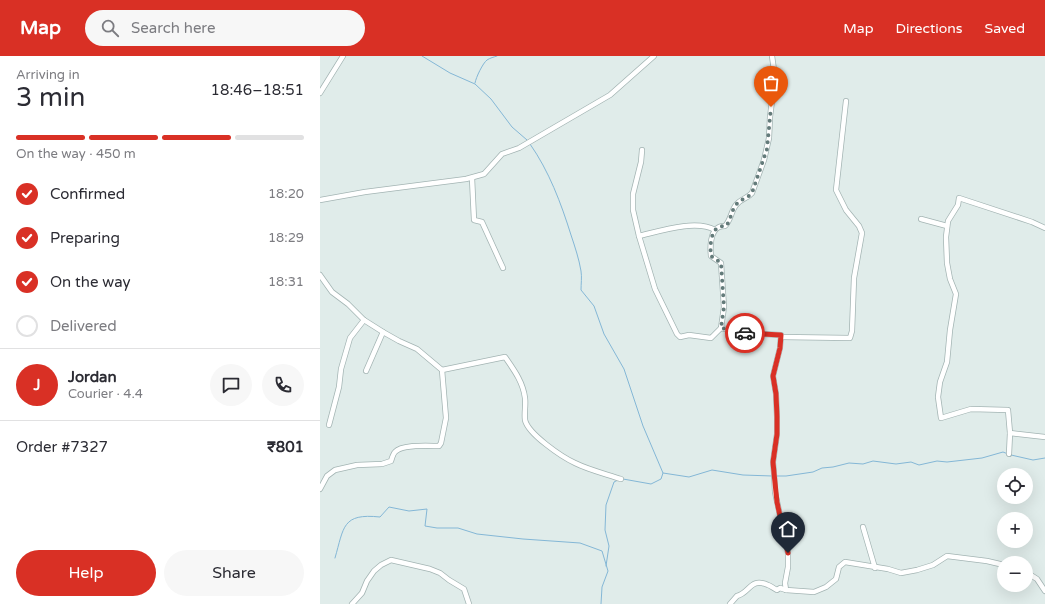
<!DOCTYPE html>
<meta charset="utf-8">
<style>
body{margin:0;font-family:"Varela Round",sans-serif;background:#f7f7f7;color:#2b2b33;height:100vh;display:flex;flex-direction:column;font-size:15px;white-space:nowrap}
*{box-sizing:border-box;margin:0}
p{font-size:13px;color:#7c7c81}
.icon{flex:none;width:22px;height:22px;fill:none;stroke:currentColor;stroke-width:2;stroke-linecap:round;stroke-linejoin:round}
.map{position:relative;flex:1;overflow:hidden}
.details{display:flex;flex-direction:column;background:#fff;width:320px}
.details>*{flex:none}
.fabs{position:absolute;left:677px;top:412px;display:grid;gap:8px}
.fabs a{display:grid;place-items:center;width:36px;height:36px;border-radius:50%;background:#fff;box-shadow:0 4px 16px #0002;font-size:20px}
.pin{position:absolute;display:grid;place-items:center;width:34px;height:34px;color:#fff;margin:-41px -17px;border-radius:50% 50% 50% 0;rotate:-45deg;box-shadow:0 0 4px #0007}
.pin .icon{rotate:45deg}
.courier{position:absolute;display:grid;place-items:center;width:40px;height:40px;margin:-20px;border:3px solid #d93025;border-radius:50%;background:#fff;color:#222;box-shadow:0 1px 5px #0007}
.head em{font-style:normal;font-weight:600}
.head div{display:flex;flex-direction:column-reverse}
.head{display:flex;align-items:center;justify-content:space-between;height:68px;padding:0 16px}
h1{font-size:26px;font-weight:600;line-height:30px}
.bar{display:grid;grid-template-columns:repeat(4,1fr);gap:6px 4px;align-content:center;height:48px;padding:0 16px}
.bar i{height:5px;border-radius:3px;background:#e1e1e2}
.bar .current{background:#d93025}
.bar p{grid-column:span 4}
.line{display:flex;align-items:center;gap:10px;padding:0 16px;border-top:1px solid #e1e1e2}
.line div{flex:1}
.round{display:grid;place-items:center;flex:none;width:42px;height:42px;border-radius:21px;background:#f7f7f7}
ol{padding:0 16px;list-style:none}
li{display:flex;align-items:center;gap:12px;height:44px}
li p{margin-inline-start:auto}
li .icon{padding:4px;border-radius:50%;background:#d93025;color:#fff;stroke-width:4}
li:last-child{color:#7c7c81}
li i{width:22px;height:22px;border:2px solid #e1e1e2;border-radius:50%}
.action{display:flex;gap:8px;margin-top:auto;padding:8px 16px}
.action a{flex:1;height:46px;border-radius:24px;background:#d93025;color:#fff;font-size:16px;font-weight:600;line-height:46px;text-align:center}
.action a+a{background:#f7f7f7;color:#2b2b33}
header{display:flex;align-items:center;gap:24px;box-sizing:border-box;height:56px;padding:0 20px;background:#d93025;color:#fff}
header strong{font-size:19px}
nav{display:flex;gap:22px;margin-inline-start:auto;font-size:14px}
.search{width:280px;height:36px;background:#f7f7f7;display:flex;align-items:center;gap:10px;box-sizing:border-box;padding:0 14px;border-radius:22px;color:#7c7c81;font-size:15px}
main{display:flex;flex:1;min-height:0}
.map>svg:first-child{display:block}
</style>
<header>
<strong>Map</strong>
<div class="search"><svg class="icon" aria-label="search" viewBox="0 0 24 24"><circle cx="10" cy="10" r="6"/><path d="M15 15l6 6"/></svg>Search here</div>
<nav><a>Map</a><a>Directions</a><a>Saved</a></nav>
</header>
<main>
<section class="details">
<div class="head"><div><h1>3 min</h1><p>Arriving in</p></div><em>18:46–18:51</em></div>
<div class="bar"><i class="current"></i><i class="current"></i><i class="current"></i><i></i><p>On the way · 450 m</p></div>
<ol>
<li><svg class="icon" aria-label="check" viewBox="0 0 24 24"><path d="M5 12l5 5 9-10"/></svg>Confirmed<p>18:20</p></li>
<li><svg class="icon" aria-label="check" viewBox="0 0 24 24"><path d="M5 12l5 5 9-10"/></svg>Preparing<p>18:29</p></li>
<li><svg class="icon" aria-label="check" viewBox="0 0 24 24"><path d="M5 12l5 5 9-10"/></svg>On the way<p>18:31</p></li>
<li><i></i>Delivered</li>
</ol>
<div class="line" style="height:72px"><b class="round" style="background:#d93025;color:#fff">J</b><div><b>Jordan</b><p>Courier · 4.4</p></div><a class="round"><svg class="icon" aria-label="chat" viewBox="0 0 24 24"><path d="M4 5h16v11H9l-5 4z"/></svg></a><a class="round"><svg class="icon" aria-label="phone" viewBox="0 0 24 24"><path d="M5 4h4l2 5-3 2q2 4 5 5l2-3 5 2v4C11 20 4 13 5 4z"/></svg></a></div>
<div class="line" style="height:52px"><div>Order #7327</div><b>₹801</b></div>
<div class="action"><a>Help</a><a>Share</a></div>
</section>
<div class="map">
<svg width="725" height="548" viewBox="0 0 725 548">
<rect width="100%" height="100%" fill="#e0ecea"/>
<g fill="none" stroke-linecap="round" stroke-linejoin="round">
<g stroke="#84b7d6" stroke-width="1">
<polyline points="102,0 130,17 155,28 171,43 192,71 207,84"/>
<path d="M155 27C156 21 163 7 167 4 170 2 174 1 177 0"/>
<path d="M210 88C229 115 241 147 251 179 255 191 259 203 261 215 262 221 261 228 261 234L274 250 284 278 304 313 323 370 343 417 341 423 331 428 303 423"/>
<polyline points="691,399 713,404 725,402"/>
<polyline points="343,417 369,421 392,414 423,419 452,420"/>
<polyline points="456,420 466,420 493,416 502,412 513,411 529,407 543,408 553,405 576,408 591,406 599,409 617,405 627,406 662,402 683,396 688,398"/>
<path d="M15 502C24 471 22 457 60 461L69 451 89 455 107 453 105 470 117 472H138L157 478 203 483 260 487 282 495 288 515 282 531 281 548"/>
<polyline points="286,510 289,490 285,474 286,449 294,426 298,424"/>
</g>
<g stroke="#a3b4b3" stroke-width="6">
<g id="street">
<path d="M452 0 455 21 450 61 449 82 444 104 432 137C427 143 420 143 416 149 411 155 411 164 405 170 403 170 401 170 399 171 390 175 390 192 391 200L401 207 404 251 401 272 423 277 461 279 460 292 453 320 456 338 457 361V378L453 406 454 417 455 436 468 497V511L465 527 466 534 494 536 506 531 516 523 519 511 525 506 568 513 581 517 597 514 613 509 627 500 667 505 684 509"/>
<polyline points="0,37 23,0"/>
<polyline points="322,94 321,106 313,138 313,154 319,180 335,233 357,278 360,281 369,279 391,282 401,272"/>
<polyline points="152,122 154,164 162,166 183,212"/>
<polyline points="0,144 45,136 146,123 164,118 182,98 199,92 290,39 334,0"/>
<polyline points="601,163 627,170"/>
<path d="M319 180C340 175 376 163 395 174"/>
<polyline points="0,219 12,236 28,248 44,264 30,282 21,313 19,331 9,369"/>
<polyline points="44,264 63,276 46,315"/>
<polyline points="461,281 530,282 532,275 534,222 542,177 539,170 526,154 516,134 526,45"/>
<path d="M122 314 185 301C194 314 203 326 205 342 206 349 204 357 205 364 208 378 242 401 255 407 269 414 286 418 301 423"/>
<polyline points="690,377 725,381"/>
<polyline points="689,398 690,377 688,354 651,353 621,362 618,341 620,326 627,306 630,274 636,238 630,223 627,207 626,181 628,165 638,149 639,142 712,166 725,172"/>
<path d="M0 433 7 420 15 414 37 409 62 408 71 405C72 402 73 398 75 396 82 388 109 390 119 390L121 387 126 362 122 314 97 293 79 285 63 276"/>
<polyline points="543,471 555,512"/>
<polyline points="706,516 717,523 725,535"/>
<polyline points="32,548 42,537 47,525 54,515 61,509 71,504 110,513 120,517 129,524 144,533 149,548"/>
<path d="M410 548 417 540C430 537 430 521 448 529 451 530 453 532 457 534L460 532 466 534"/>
</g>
</g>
<use href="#street" stroke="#fff" stroke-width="4.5"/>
</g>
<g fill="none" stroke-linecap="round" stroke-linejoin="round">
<path stroke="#637b7a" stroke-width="4" stroke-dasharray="0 7.2" d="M425 277 401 272 404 251 401 207 391 200C390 192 390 175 399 171 401 170 403 170 406 170 411 164 411 155 416 149 420 143 427 143 432 137L447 93 451 51"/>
<polyline stroke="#d93025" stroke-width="5" points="425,277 461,279 460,292 453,320 456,338 457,361 457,378 453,406 454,417 457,446 468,497"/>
</g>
</svg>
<div class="fabs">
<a><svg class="icon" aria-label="locate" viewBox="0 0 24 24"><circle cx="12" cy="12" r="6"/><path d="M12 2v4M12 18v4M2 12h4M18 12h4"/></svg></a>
<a>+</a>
<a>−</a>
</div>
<div class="pin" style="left:451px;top:51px;background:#ea580c"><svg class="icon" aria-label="bag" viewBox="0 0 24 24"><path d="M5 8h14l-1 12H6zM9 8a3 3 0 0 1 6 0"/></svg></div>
<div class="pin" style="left:468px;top:497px;background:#1f2937"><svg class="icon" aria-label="home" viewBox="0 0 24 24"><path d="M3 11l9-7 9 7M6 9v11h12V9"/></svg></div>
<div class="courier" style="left:425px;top:277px"><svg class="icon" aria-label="car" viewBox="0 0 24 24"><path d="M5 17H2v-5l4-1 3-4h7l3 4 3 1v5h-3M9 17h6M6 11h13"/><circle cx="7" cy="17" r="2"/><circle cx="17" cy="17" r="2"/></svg></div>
</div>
</main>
